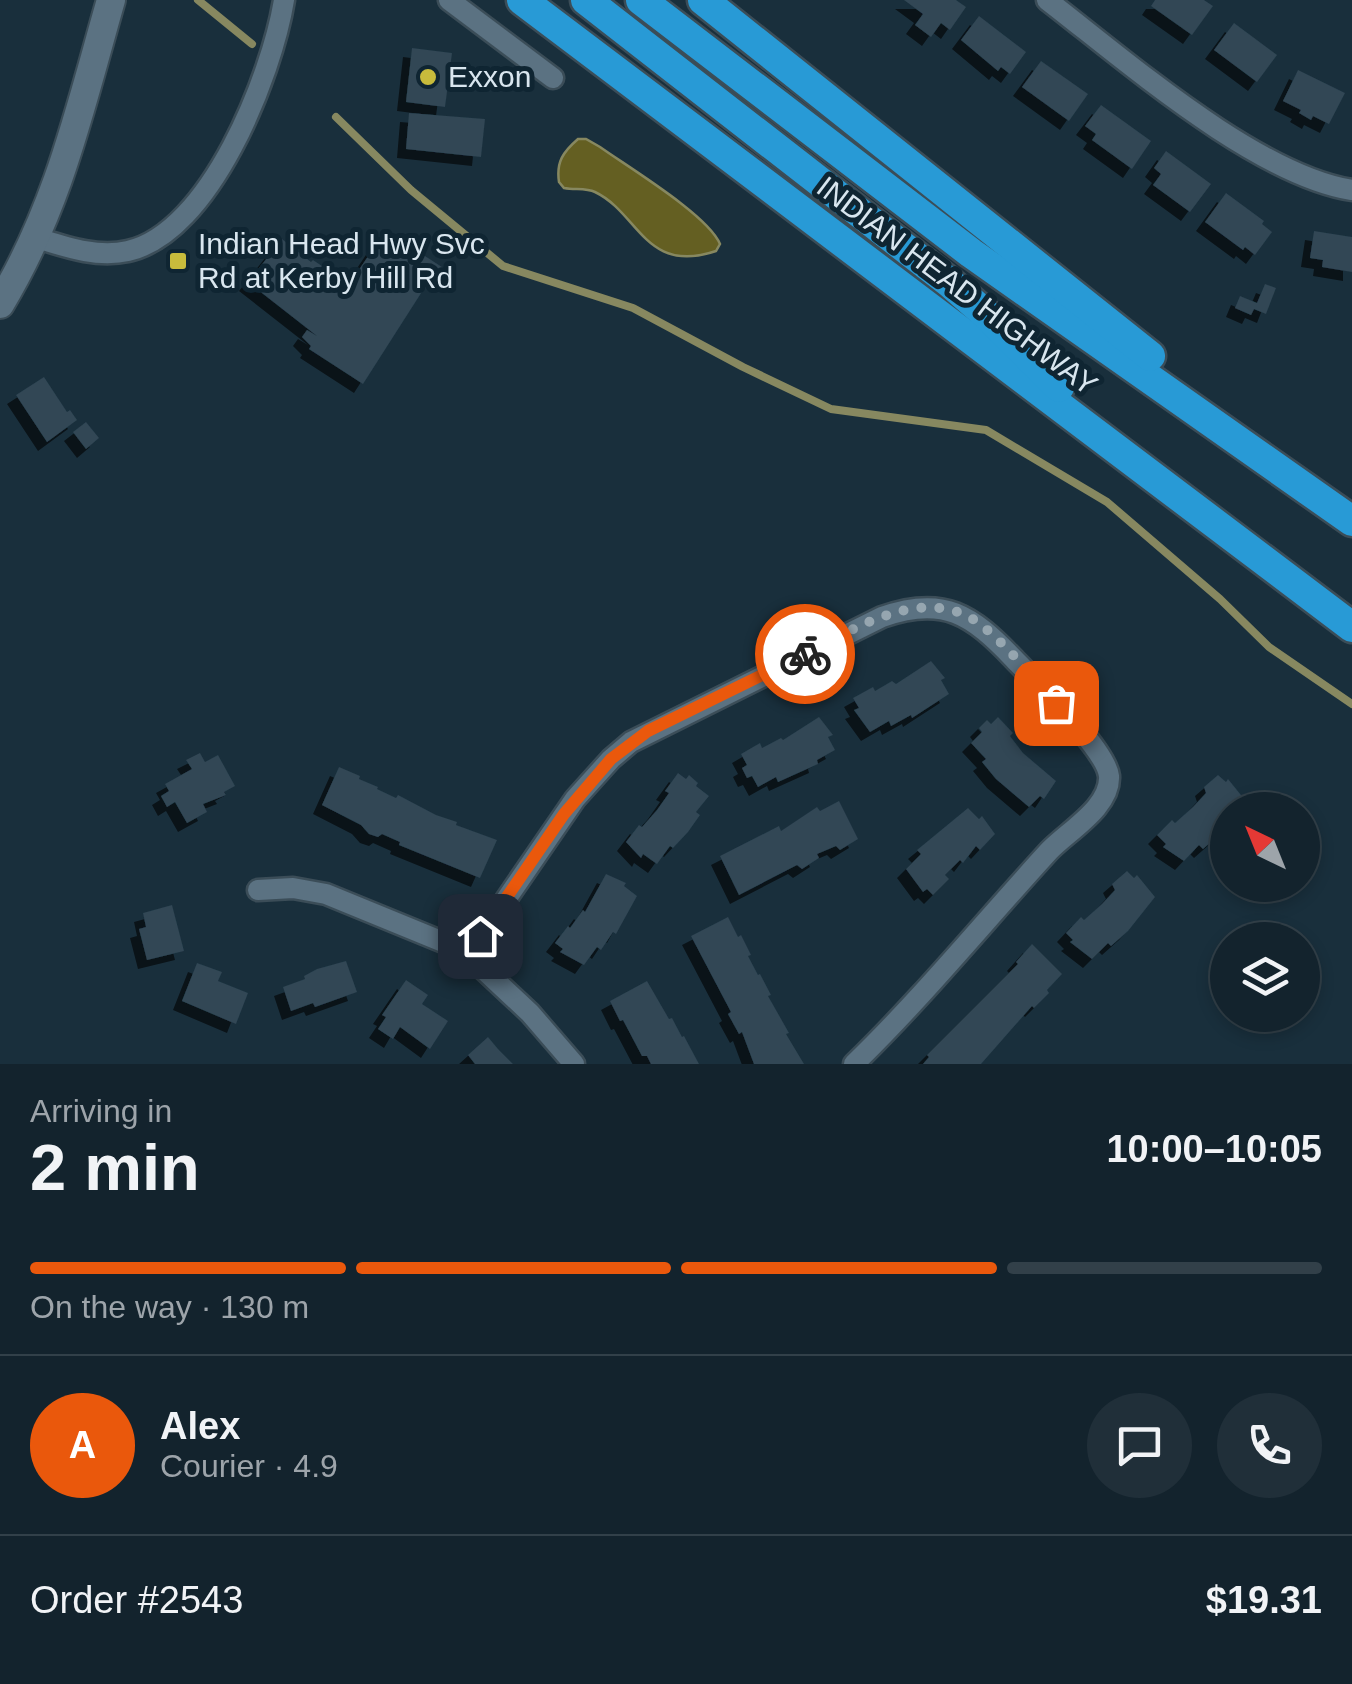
<!DOCTYPE html>
<meta charset="utf-8">
<style>
body{margin:0;font-family:Helvetica,sans-serif;background:#202f39;color:#f1f3f6;height:100vh;display:flex;flex-direction:column;font-size:38px;white-space:nowrap}
*{box-sizing:border-box;margin:0}
p{font-size:32px;color:#9da4aa}
.icon{flex:none;width:55px;height:55px;fill:none;stroke:currentColor;stroke-width:2;stroke-linecap:round;stroke-linejoin:round}
.map{position:relative;height:1064px;overflow:hidden}
.sheet{display:flex;flex-direction:column;background:#13232d;flex:1}
.sheet>*{flex:none}
.needle{width:65px;rotate:317deg}
.fabs{position:absolute;left:1210px;top:792px;display:grid;gap:20px}
.fabs a{display:grid;place-items:center;width:110px;height:110px;border-radius:50%;background:#13232d;box-shadow:0 5px 15px #0003,0 0 0 2px #324049;font-size:50px}
.pin{position:absolute;display:grid;place-items:center;width:85px;height:85px;color:#fff;margin:-42px;border-radius:20px;box-shadow:0 5px 15px #0006}
.courier{position:absolute;display:grid;place-items:center;width:100px;height:100px;margin:-50px;border:8px solid #ea580c;border-radius:50%;background:#fff;color:#222;box-shadow:0 2px 12px #0007}
.overview em{font-style:normal;font-weight:700}
.overview div{display:flex;flex-direction:column-reverse}
.overview{display:flex;align-items:center;justify-content:space-between;height:170px;padding:0 30px}
h1{font-size:65px;font-weight:700;line-height:75px}
.bar{display:grid;grid-template-columns:repeat(4,1fr);gap:15px 10px;align-content:center;height:120px;padding:0 30px}
.bar i{height:12px;border-radius:8px;background:#324049}
.bar .on{background:#ea580c}
.bar p{grid-column:span 4}
.line{display:flex;align-items:center;gap:25px;padding:0 30px;border-top:2px solid #324049}
.line div{flex:1}
.round{display:grid;place-items:center;flex:none;width:105px;height:105px;border-radius:52px;background:#202f39}
.map>svg:first-child{display:block}
</style>
<div class="map">
<svg width="1352" height="1064" viewBox="0 0 1352 1064">
<defs>
<filter id="shadow"><feDropShadow dx="-9" dy="9" stdDeviation="0" flood-color="#0009"/></filter>
</defs>
<rect width="100%" height="100%" fill="#192f3c"/>
<path fill="#645f22" stroke="#878860" stroke-width="2.5" d="M578 139H586L600 147C628 167 708 215 720 244L716 251C645 275 639 213 595 192 586 188 575 190 564 188L559 182C556 162 563 152 578 139Z"/>
<g fill="none" stroke-linecap="round" stroke-linejoin="round">
<g stroke="#878860" stroke-width="8">
<polyline points="198,0 252,44"/>
<polyline points="336,117 411,190 503,266 633,308 743,367 831,409 986,430 1107,502 1220,599 1269,647 1352,704"/>
</g>
</g>
<g fill="#304654" filter="url(#shadow)">
<polygon points="904,0 956,0 966,7 950,30 941,23 931,37 915,25 923,14"/>
<polygon points="1155,0 1204,0 1213,6 1192,35 1151,6"/>
<polygon points="979,16 1026,52 1010,74 1001,67 998,71 961,40"/>
<polygon points="1234,23 1277,55 1257,82 1214,50"/>
<polygon points="412,48 452,53 445,107 406,102"/>
<polygon points="1041,61 1088,94 1069,121 1022,87"/>
<polygon points="1298,70 1345,93 1329,124 1313,116 1311,120 1299,113 1301,110 1283,101"/>
<polygon points="1101,105 1151,141 1132,169 1092,140 1096,134 1085,126"/>
<polygon points="409,113 485,119 481,157 406,149"/>
<polygon points="1166,151 1211,184 1190,212 1153,185 1161,174 1154,168"/>
<polygon points="1226,193 1264,221 1262,224 1272,232 1255,255 1245,247 1243,250 1205,222"/>
<polygon points="1314,231 1352,237 1352,272 1322,267 1323,260 1310,258"/>
<polygon points="282,239 311,262 313,260 322,266 320,269 346,289 379,240 401,255 408,245 445,269 438,280 432,276 363,384 309,349 311,346 302,337 307,330 317,336 248,282"/>
<polygon points="1265,284 1276,288 1266,314 1254,309 1251,315 1235,308 1240,296 1257,303"/>
<polygon points="44,377 67,412 70,410 77,420 47,442 16,395"/>
<polygon points="86,422 99,438 86,449 73,432"/>
<polygon points="931,661 945,678 941,680 949,694 912,718 911,715 891,726 889,721 870,732 854,710 859,708 853,698 873,687 875,691 892,681 896,684"/>
<polygon points="819,717 833,735 828,737 835,750 817,760 818,764 778,782 776,777 758,787 752,776 747,778 742,768 747,765 741,754 760,743 762,748 781,738 783,740"/>
<polygon points="998,717 1013,733 1010,736 1023,753 1056,781 1044,799 1040,796 1029,807 996,779 982,762 986,759 971,743 982,732 979,728 987,720 991,724"/>
<polygon points="200,753 205,762 218,755 235,786 224,792 226,795 203,804 207,812 187,823 175,802 167,807 161,796 169,791 165,784 192,769 186,760"/>
<polygon points="339,767 360,776 359,779 378,787 377,789 396,798 398,795 436,815 457,822 456,825 497,840 480,878 399,845 400,842 382,834 378,837 369,834 361,825 322,805"/>
<polygon points="678,773 686,779 689,775 698,783 696,786 709,796 696,812 700,815 688,832 673,848 670,846 657,864 643,854 641,858 626,842 639,825 642,827 657,810 669,793 665,791"/>
<polygon points="1218,775 1226,782 1228,779 1245,800 1236,810 1228,810 1228,825 1219,835 1203,849 1199,845 1184,861 1163,847 1166,844 1157,835 1172,820 1175,823 1193,807 1206,793 1204,787"/>
<polygon points="839,801 858,839 840,850 836,846 817,854 819,858 802,869 797,865 739,895 720,856 779,826 781,831 817,807 820,811"/>
<polygon points="968,808 979,819 982,816 995,834 980,850 976,846 963,863 960,860 945,875 949,879 933,895 927,889 923,892 906,869 921,854 917,850"/>
<polygon points="1127,871 1134,878 1137,875 1155,897 1128,931 1111,946 1108,943 1092,959 1070,942 1073,940 1066,933 1081,917 1084,920 1102,904 1115,890 1112,884"/>
<polygon points="606,874 626,883 624,886 637,896 616,934 613,932 601,950 597,947 584,965 560,952 563,949 555,943 568,926 570,928 583,910 585,912"/>
<polygon points="172,905 184,951 147,960 139,929 146,927 143,913"/>
<polygon points="728,917 738,937 741,935 751,955 748,956 758,975 760,974 771,995 768,996 789,1033 786,1034 804,1064 754,1064 742,1032 739,1034 728,1014 731,1012 691,936"/>
<polygon points="1032,944 1062,974 1047,990 1049,993 1034,1008 1032,1006 981,1064 923,1064 929,1057 927,1055 1018,964 1016,962"/>
<polygon points="346,961 357,992 315,1007 313,1003 291,1011 283,987 305,979 304,976 317,969"/>
<polygon points="197,963 222,972 218,981 248,993 236,1024 182,1001"/>
<polygon points="406,980 428,995 422,1004 448,1021 430,1049 400,1027 393,1039 378,1029 386,1017 382,1015"/>
<polygon points="647,981 669,1019 672,1018 682,1037 684,1036 699,1064 651,1064 647,1056 642,1056 623,1020 620,1021 610,1001"/>
<polygon points="488,1037 498,1049 513,1064 475,1064 468,1055"/>
</g>
<g fill="none" stroke-linecap="round" stroke-linejoin="round">
<g stroke="#3b4d58" stroke-width="25">
<g id="street">
<polyline points="449,0 553,78"/>
<path d="M1047 0C1125 60 1256 175 1352 190"/>
<path d="M37 238C66 247 97 258 128 251 210 233 272 75 284 0"/>
<polyline points="258,890 293,888 326,894 448,944 468,955 530,1013 574,1064"/>
<path d="M468 955 575 799 611 759 631 742 882 617C944 595 972 615 1014 659 1035 681 1106 749 1109 776 1111 807 1068 831 1049 851 984 922 923 997 854 1064"/>
</g>
</g>
<g stroke="#3b4d58" stroke-width="32">
<path id="secondary" d="M0 304C59 206 80 108 111 0"/>
</g>
<g stroke="#3b4d58" stroke-width="35">
<g id="highway">
<polyline points="522,0 1352,627"/>
<polyline points="586,0 950,283 989,317 1059,387"/>
<polyline points="641,0 971,253 1352,521"/>
<polyline points="703,0 1150,356"/>
</g>
</g>
<use href="#street" stroke="#5b7282" stroke-width="20"/>
<use href="#secondary" stroke="#5b7282" stroke-width="28"/>
<use href="#highway" stroke="#289ad6" stroke-width="30"/>
</g>
<g fill="none" stroke-linecap="round" stroke-linejoin="round">
<path stroke="#96a6b0" stroke-width="10" stroke-dasharray="0 18" d="M805 654C856 628 925 583 980 624 1008 646 1032 677 1056 703"/>
<polyline stroke="#ea580c" stroke-width="12" points="480,936 564,814 611,759 648,731 805,654"/>
</g>
<g fill="#c7bb3c" stroke="#0f2532" stroke-width="4">
<circle cx="428" cy="77" r="10"/>
<rect x="168" y="251" width="20" height="20" rx="5"/>
</g>
<g text-anchor="middle" stroke-width="10" stroke-linejoin="round" paint-order="stroke">
<g font-size="30" fill="#d9e6ef" stroke="#0f2532" text-anchor="start">
<text x="448" y="87">Exxon</text>
<text x="198" y="254">Indian Head Hwy Svc<tspan x="198" dy="34">Rd at Kerby Hill Rd</tspan></text>
</g>
<g font-size="30" fill="#d9e6ef" stroke="#0f2532">
<text transform="translate(957 286) rotate(37)" y="10">INDIAN HEAD HIGHWAY</text>
</g>
</g>
</svg>
<div class="fabs">
<a><svg class="needle" viewBox="-14 -14 28 28"><path d="M0-13l5 13h-10z" fill="#e53935"/><path d="M0 13l5-13h-10z" fill="#9da4aa"/></svg></a>
<a><svg class="icon" aria-label="layers" viewBox="0 0 24 24"><path d="M12 4l9 5-9 5-9-5zM3 14l9 5 9-5"/></svg></a>
</div>
<div class="pin" style="left:1056px;top:703px;background:#ea580c"><svg class="icon" aria-label="bag" viewBox="0 0 24 24"><path d="M5 8h14l-1 12H6zM9 8a3 3 0 0 1 6 0"/></svg></div>
<div class="pin" style="left:480px;top:936px;background:#1f2937"><svg class="icon" aria-label="home" viewBox="0 0 24 24"><path d="M3 11l9-7 9 7M6 9v11h12V9"/></svg></div>
<div class="courier" style="left:805px;top:654px"><svg class="icon" aria-label="bike" viewBox="0 0 24 24"><circle cx="6" cy="16" r="4"/><circle cx="18" cy="16" r="4"/><path d="M6 16l4-8h5l3 8M10 8l3 8H6M13 5h3"/></svg></div>
</div>
<section class="sheet">
<div class="overview"><div><h1>2 min</h1><p>Arriving in</p></div><em>10:00–10:05</em></div>
<div class="bar"><i class="on"></i><i class="on"></i><i class="on"></i><i></i><p>On the way · 130 m</p></div>
<div class="line" style="height:180px"><b class="round" style="background:#ea580c;color:#fff">A</b><div><b>Alex</b><p>Courier · 4.9</p></div><a class="round"><svg class="icon" aria-label="chat" viewBox="0 0 24 24"><path d="M4 5h16v11H9l-5 4z"/></svg></a><a class="round"><svg class="icon" aria-label="phone" viewBox="0 0 24 24"><path d="M5 4h4l2 5-3 2q2 4 5 5l2-3 5 2v4C11 20 4 13 5 4z"/></svg></a></div>
<div class="line" style="height:130px"><div>Order #2543</div><b>$19.31</b></div>
</section>
